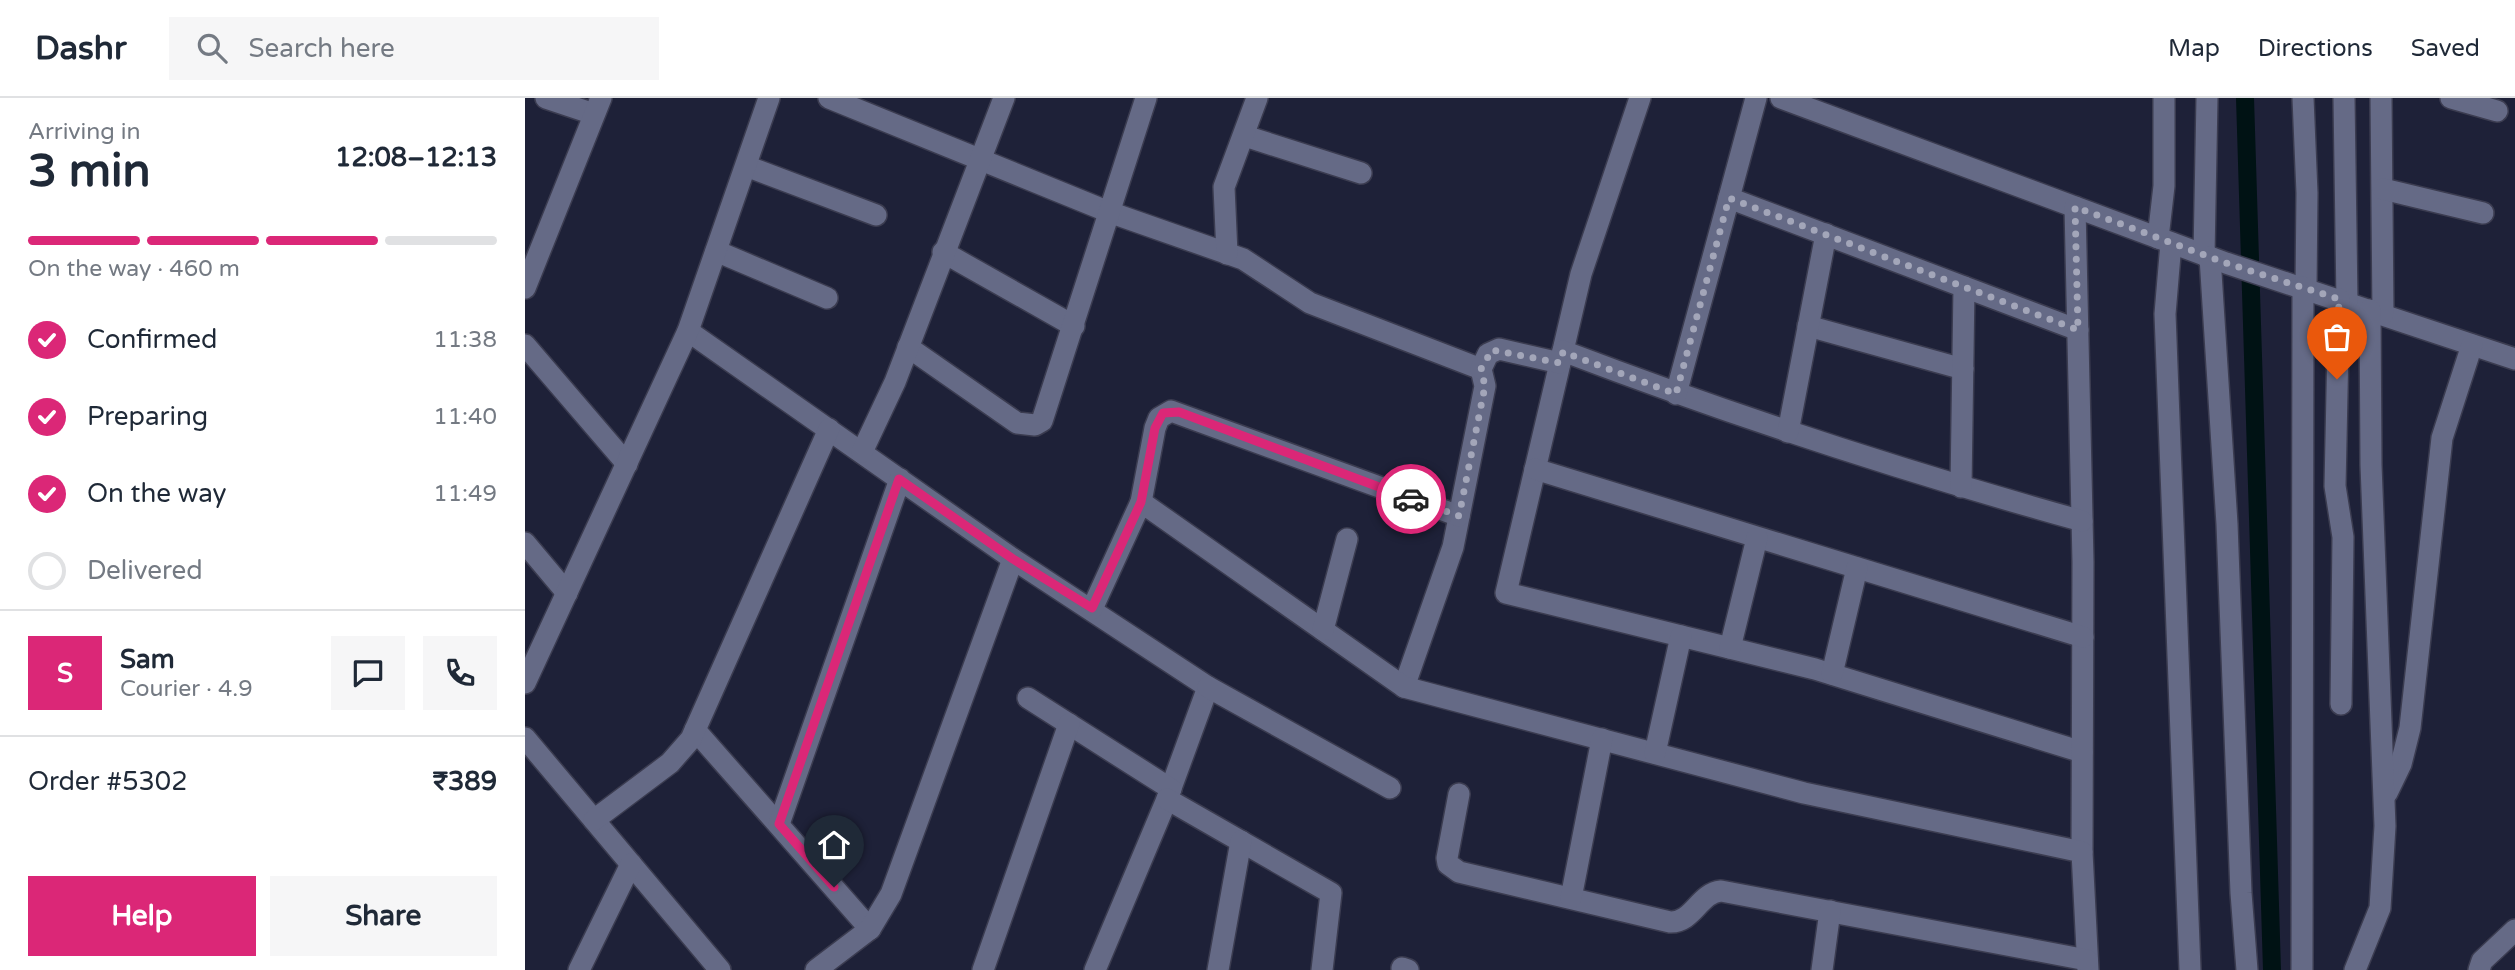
<!DOCTYPE html>
<meta charset="utf-8">
<style>
body{margin:0;font-family:"Varela Round",sans-serif;background:#f6f6f7;color:#1f2937;height:100vh;display:flex;flex-direction:column;font-size:26px;white-space:nowrap}
*{box-sizing:border-box;margin:0}
p{font-size:23px;color:#747a83}
.icon{flex:none;width:38px;height:38px;fill:none;stroke:currentColor;stroke-width:2;stroke-linecap:round;stroke-linejoin:round}
.map{position:relative;flex:1;overflow:hidden}
.drawer{display:flex;flex-direction:column;background:#fff;width:525px}
.drawer>*{flex:none}
.pin{position:absolute;display:grid;place-items:center;width:60px;height:60px;color:#fff;margin:-72px -30px;border-radius:50% 50% 50% 0;rotate:-45deg;box-shadow:0 0 7px #0007}
.pin .icon{rotate:45deg}
.courier{position:absolute;display:grid;place-items:center;width:70px;height:70px;margin:-35px;border:5px solid #db2777;border-radius:50%;background:#fff;color:#222;box-shadow:0 2px 9px #0007}
.head em{font-style:normal;font-weight:800}
.head div{display:flex;flex-direction:column-reverse}
.head{display:flex;align-items:center;justify-content:space-between;height:119px;padding:0 28px}
h1{font-size:46px;font-weight:800;line-height:52px}
.bar{display:grid;grid-template-columns:repeat(4,1fr);gap:10px 7px;align-content:center;height:84px;padding:0 28px}
.bar i{height:9px;border-radius:5px;background:#e0e1e3}
.bar .current{background:#db2777}
.bar p{grid-column:span 4}
.line{display:flex;align-items:center;gap:18px;padding:0 28px;border-top:2px solid #e0e1e3}
.line div{flex:1}
.round{display:grid;place-items:center;flex:none;width:74px;height:74px;border-radius:0px;background:#f6f6f7}
ol{padding:0 28px;list-style:none}
li{display:flex;align-items:center;gap:21px;height:77px}
li p{margin-inline-start:auto}
li .icon{padding:7px;border-radius:50%;background:#db2777;color:#fff;stroke-width:4}
li:last-child{color:#747a83}
li i{width:38px;height:38px;border:4px solid #e0e1e3;border-radius:50%}
.button{display:flex;gap:14px;margin-top:auto;padding:14px 28px}
.button a{flex:1;height:80px;border-radius:0px;background:#db2777;color:#fff;font-size:28px;font-weight:800;line-height:80px;text-align:center}
.button a+a{background:#f6f6f7;color:#1f2937}
header{display:flex;align-items:center;gap:42px;box-sizing:border-box;height:98px;padding:0 35px;background:#fff;border-bottom:2px solid #e0e1e3}
header strong{font-size:33px}
nav{display:flex;gap:38px;margin-inline-start:auto;font-size:24px}
.search{width:490px;height:63px;background:#f6f6f7;display:flex;align-items:center;gap:18px;box-sizing:border-box;padding:0 24px;border-radius:0px;color:#747a83;font-size:26px}
main{display:flex;flex:1;min-height:0}
.map>svg:first-child{display:block}
</style>
<header>
<strong>Dashr</strong>
<div class="search"><svg class="icon" aria-label="search" viewBox="0 0 24 24"><circle cx="10" cy="10" r="6"/><path d="M15 15l6 6"/></svg>Search here</div>
<nav><a>Map</a><a>Directions</a><a>Saved</a></nav>
</header>
<main>
<section class="drawer">
<div class="head"><div><h1>3 min</h1><p>Arriving in</p></div><em>12:08–12:13</em></div>
<div class="bar"><i class="current"></i><i class="current"></i><i class="current"></i><i></i><p>On the way · 460 m</p></div>
<ol>
<li><svg class="icon" aria-label="check" viewBox="0 0 24 24"><path d="M5 12l5 5 9-10"/></svg>Confirmed<p>11:38</p></li>
<li><svg class="icon" aria-label="check" viewBox="0 0 24 24"><path d="M5 12l5 5 9-10"/></svg>Preparing<p>11:40</p></li>
<li><svg class="icon" aria-label="check" viewBox="0 0 24 24"><path d="M5 12l5 5 9-10"/></svg>On the way<p>11:49</p></li>
<li><i></i>Delivered</li>
</ol>
<div class="line" style="height:126px"><b class="round" style="background:#db2777;color:#fff">S</b><div><b>Sam</b><p>Courier · 4.9</p></div><a class="round"><svg class="icon" aria-label="chat" viewBox="0 0 24 24"><path d="M4 5h16v11H9l-5 4z"/></svg></a><a class="round"><svg class="icon" aria-label="phone" viewBox="0 0 24 24"><path d="M5 4h4l2 5-3 2q2 4 5 5l2-3 5 2v4C11 20 4 13 5 4z"/></svg></a></div>
<div class="line" style="height:91px"><div>Order #5302</div><b>₹389</b></div>
<div class="button"><a>Help</a><a>Share</a></div>
</section>
<div class="map">
<svg width="1990" height="872" viewBox="0 0 1990 872">
<rect width="100%" height="100%" fill="#1e2138"/>
<g fill="none" stroke-linecap="round" stroke-linejoin="round">
<polyline stroke="#001214" stroke-width="18" points="1720,0 1747,872"/>
<g stroke="#3b3c50" stroke-width="24">
<g id="minor">
<polyline points="21,0 69,16"/>
<polyline points="304,0 584,114 718,161 785,205 956,271 960,288 928,449 879,589"/>
<polyline points="1115,0 1056,176 981,495 1290,571 1557,654"/>
<polyline points="1256,0 1701,165 1990,261"/>
<polyline points="1778,0 1782,95 1781,190"/>
<polyline points="1819,0 1822,204"/>
<polyline points="1856,0 1858,216"/>
<polyline points="1926,0 1972,13"/>
<polyline points="720,38 836,75"/>
<polyline points="221,68 351,117"/>
<polyline points="1858,91 1958,115"/>
<polyline points="1204,100 1553,232"/>
<polyline points="1550,109 1558,464 1557,754"/>
<polyline points="1633,140 1639,88 1639,0"/>
<polyline points="1646,145 1640,216 1665,872"/>
<polyline points="191,153 302,200"/>
<polyline points="418,154 549,228"/>
<polyline points="702,156 699,89 732,0"/>
<polyline points="1679,157 1682,0"/>
<polyline points="1685,159 1702,426 1716,795 1722,872"/>
<polyline points="0,190 76,0"/>
<polyline points="1814,201 1810,388 1818,439 1816,606"/>
<polyline points="1283,228 1438,271"/>
<polyline points="163,233 488,461 683,589 642,701 570,872"/>
<polyline points="0,247 102,366"/>
<polyline points="383,249 492,325 510,327 517,323 621,0"/>
<path d="M1038 253C1209 318 1381 374 1557 423"/>
<polyline points="956,271 963,256 974,251 1035,265"/>
<polyline points="1151,296 1231,0"/>
<polyline points="1263,334 1301,136"/>
<polyline points="337,354 370,284 479,0"/>
<polyline points="1010,371 1558,539"/>
<polyline points="1436,389 1439,189"/>
<polyline points="616,404 630,330 634,320 646,313 934,418"/>
<polyline points="0,445 42,495"/>
<polyline points="567,511 616,404 879,589 1279,695 1557,754 1563,872"/>
<polyline points="798,532 822,441"/>
<polyline points="1205,550 1232,440"/>
<polyline points="1307,576 1332,470"/>
<polyline points="0,585 163,233 244,0"/>
<polyline points="683,589 865,690"/>
<polyline points="503,600 646,691"/>
<polyline points="170,632 345,831"/>
<polyline points="0,640 195,872"/>
<polyline points="1130,655 1156,538"/>
<polyline points="1862,695 1876,666 1885,630 1917,340 1947,247"/>
<path d="M934 696 922 760 923 766 934 774 1145 824C1168 825 1174 795 1196 793L1562 862"/>
<polyline points="642,701 806,795 797,872"/>
<polyline points="69,722 145,665 166,641 304,331"/>
<polyline points="254,726 375,381"/>
<polyline points="1046,800 1077,641"/>
<polyline points="877,870 883,872"/>
<polyline points="54,872 106,766"/>
<polyline points="291,872 345,831 366,796 488,461"/>
<polyline points="458,872 544,626"/>
<polyline points="693,872 716,743"/>
<polyline points="1297,872 1305,813"/>
<polyline points="1777,872 1778,189"/>
<polyline points="1830,872 1855,810 1860,728 1846,367 1845,212"/>
<polyline points="1954,872 1957,863 1990,832"/>
</g>
</g>
<use href="#minor" stroke="#656a86" stroke-width="21"/>
</g>
<g fill="none" stroke-linecap="round" stroke-linejoin="round">
<polyline stroke="#a3a6b9" stroke-width="7" stroke-dasharray="0 12.6" points="886,401 934,418 960,288 956,271 967,252 1035,265 1038,254 1151,296 1204,100 1553,232 1550,109 1701,165 1814,201 1812,281"/>
<polyline stroke="#db2777" stroke-width="9" points="309,789 254,726 374,381 488,461 567,510 616,404 630,330 638,315 654,314 886,401"/>
</g>
</svg>
<div class="pin" style="left:1812px;top:281px;background:#ea580c"><svg class="icon" aria-label="bag" viewBox="0 0 24 24"><path d="M5 8h14l-1 12H6zM9 8a3 3 0 0 1 6 0"/></svg></div>
<div class="pin" style="left:309px;top:789px;background:#1f2937"><svg class="icon" aria-label="home" viewBox="0 0 24 24"><path d="M3 11l9-7 9 7M6 9v11h12V9"/></svg></div>
<div class="courier" style="left:886px;top:401px"><svg class="icon" aria-label="car" viewBox="0 0 24 24"><path d="M5 17H2v-5l4-1 3-4h7l3 4 3 1v5h-3M9 17h6M6 11h13"/><circle cx="7" cy="17" r="2"/><circle cx="17" cy="17" r="2"/></svg></div>
</div>
</main>
